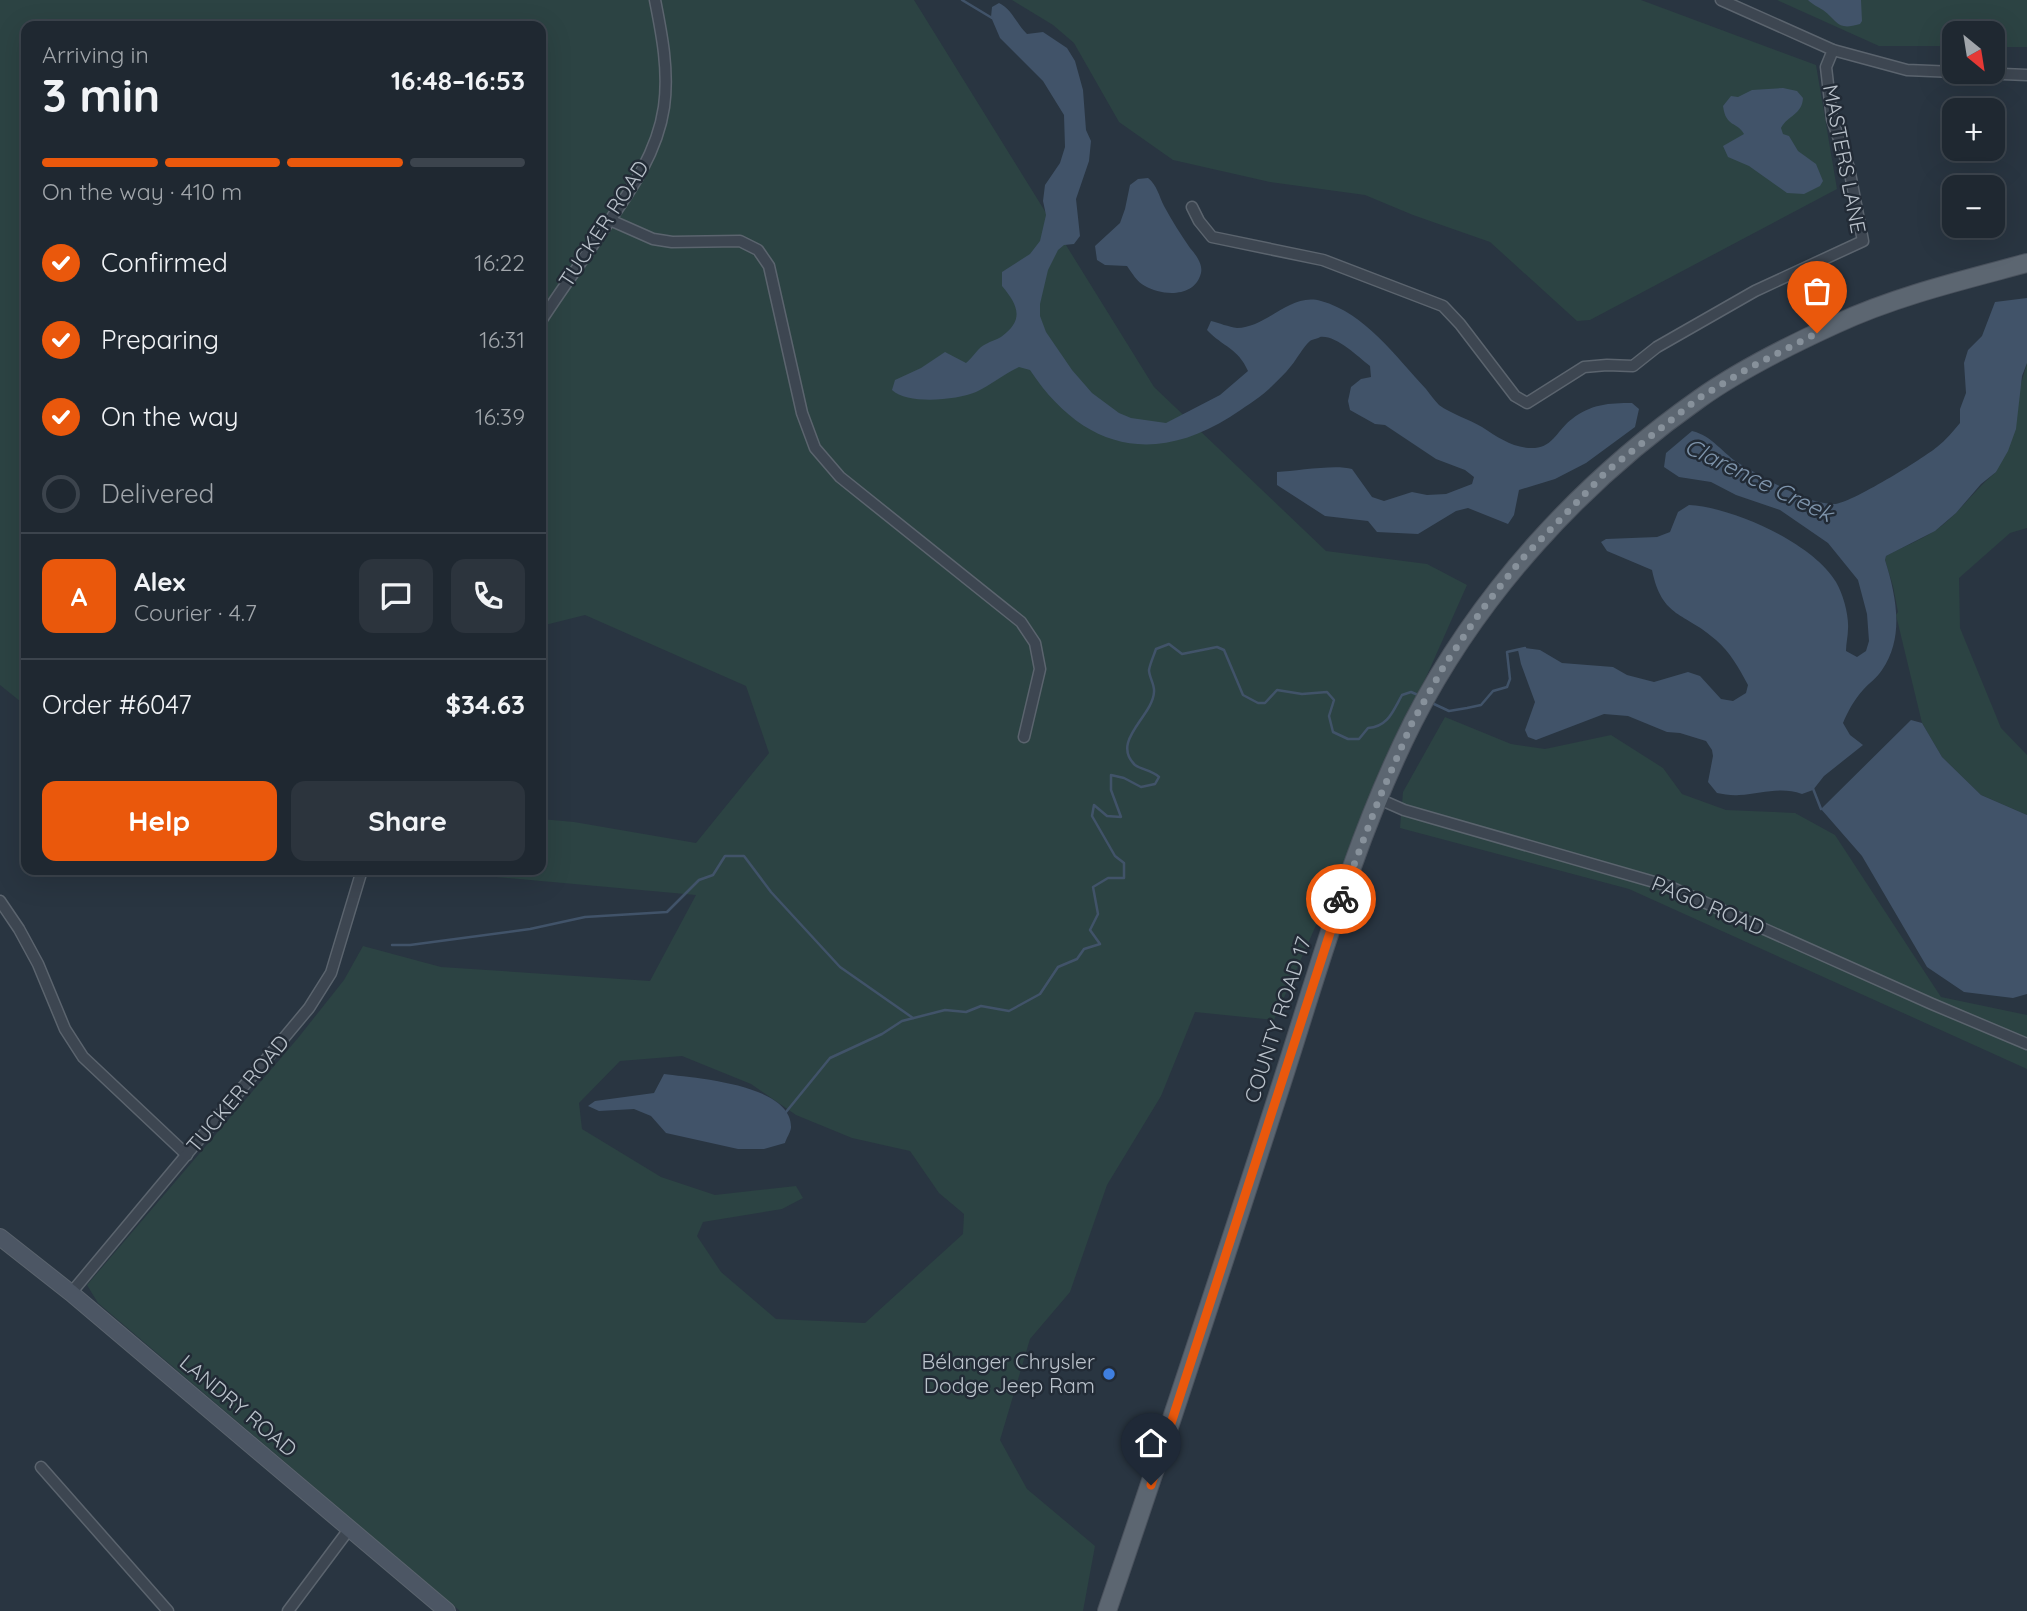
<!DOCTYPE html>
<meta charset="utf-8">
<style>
body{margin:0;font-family:Quicksand,sans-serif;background:#2c343d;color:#f1f3f6;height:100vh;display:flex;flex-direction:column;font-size:26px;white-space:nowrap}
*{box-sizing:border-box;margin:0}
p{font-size:23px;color:#a1a6ab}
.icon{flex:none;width:38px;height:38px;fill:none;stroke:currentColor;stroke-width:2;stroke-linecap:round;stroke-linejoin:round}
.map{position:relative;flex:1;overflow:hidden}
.side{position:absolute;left:21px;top:21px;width:525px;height:854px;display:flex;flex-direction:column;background:#1f2831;border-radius:14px;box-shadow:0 7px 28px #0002,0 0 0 2px #3c444d}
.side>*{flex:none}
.needle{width:46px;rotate:150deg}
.controls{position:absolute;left:1942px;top:21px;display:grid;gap:14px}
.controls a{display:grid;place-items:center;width:63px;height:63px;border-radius:14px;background:#1f2831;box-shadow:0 7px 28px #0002,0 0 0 2px #3c444d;font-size:35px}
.pin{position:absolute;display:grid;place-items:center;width:60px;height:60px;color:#fff;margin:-72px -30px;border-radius:50% 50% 50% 0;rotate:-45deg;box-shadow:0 0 7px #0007}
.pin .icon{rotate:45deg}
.courier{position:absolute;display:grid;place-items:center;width:70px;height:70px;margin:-35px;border:5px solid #ea580c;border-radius:50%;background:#fff;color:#222;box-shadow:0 2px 9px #0007}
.headline em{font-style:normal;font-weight:700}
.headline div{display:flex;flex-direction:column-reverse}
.headline{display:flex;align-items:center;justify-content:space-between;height:119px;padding:0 21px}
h1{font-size:46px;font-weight:700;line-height:52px}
.bar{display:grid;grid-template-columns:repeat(4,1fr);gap:10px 7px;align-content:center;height:84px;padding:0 21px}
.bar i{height:9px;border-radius:5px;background:#3c444d}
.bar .current{background:#ea580c}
.bar p{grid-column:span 4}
.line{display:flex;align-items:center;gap:18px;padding:0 21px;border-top:2px solid #3c444d}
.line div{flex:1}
.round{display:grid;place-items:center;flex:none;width:74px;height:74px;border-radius:14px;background:#2c343d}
ol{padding:0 21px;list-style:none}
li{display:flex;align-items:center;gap:21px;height:77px}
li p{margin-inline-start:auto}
li .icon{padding:7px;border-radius:50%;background:#ea580c;color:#fff;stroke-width:4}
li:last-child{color:#a1a6ab}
li i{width:38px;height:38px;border:4px solid #3c444d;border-radius:50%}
.action{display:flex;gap:14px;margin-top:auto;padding:14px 21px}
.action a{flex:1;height:80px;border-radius:14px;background:#ea580c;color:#fff;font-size:28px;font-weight:700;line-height:80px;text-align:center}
.action a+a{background:#2c343d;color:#f1f3f6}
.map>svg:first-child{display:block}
</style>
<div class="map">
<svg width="2027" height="1611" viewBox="0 0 2027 1611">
<rect width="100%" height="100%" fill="#293541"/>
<g fill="#2c4343" fill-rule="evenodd">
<path d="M0 0H914L1154 387 1326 551 1427 564 1467 585 1274 1020 1195 1012 1161 1096 1107 1185 1070 1292 1030 1339 1000 1440 1027 1489 1095 1546 1083 1611H460L98 1303 87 1285 298 1038 344 980 363 946 441 967 650 981 696 895 452 873 446 870H541V819L574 822 696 843 769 753 746 686 585 615 541 626V26H26V706L0 685ZM682 1056 751 1084 796 1115 852 1138 910 1151 939 1193 964 1214 963 1234 865 1323 776 1319 721 1272 697 1236 703 1222 782 1209 803 1198 796 1186 715 1195 661 1177 582 1129 579 1103 620 1061Z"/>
<polygon points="1012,0 1641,0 1816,65 1837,189 1590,320 1577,321 1490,242 1413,215 1365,195 1270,182 1173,160 1119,122 1074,43 1053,25"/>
<polygon points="1777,0 2027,0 2027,47 1993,47 1993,33 1955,33 1955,46 1879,46"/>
<path d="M2027 363V528L2010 533 1959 578 1960 628 2001 728 2027 755V815L1981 795 1942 757 1922 723 1896 615 1898 612 1893 586 1885 560 1886 556C1902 547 1921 540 1936 530 1959 514 1974 490 1996 472Z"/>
<polygon points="1445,717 1511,744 1545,749 1611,735 1663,768 1682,794 1726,810 1795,813 1835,835 1941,997 2027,1015 2027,1069 1629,889 1400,828 1403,792"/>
</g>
<g fill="#415369">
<path d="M1808 0H1861L1862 21 1860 24C1837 31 1839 22 1823 10 1817 6 1813 5 1808 0Z"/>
<path d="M999 3C1012 9 1017 25 1027 34L1043 32 1067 48 1075 61 1083 90 1086 130 1091 141 1089 161 1076 199 1080 236 1074 244 1064 245 1058 250 1048 270 1040 304V316L1046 332 1072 370 1092 393 1119 413 1131 418 1166 423 1220 395 1248 371C1238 348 1223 347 1207 330L1211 321C1219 323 1229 327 1237 328 1267 328 1290 292 1321 301 1365 313 1396 357 1426 389 1430 394 1434 400 1439 405 1451 414 1469 419 1482 427 1499 438 1514 449 1535 448 1553 447 1559 428 1572 419 1591 404 1609 403 1632 403L1639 409 1635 427 1586 463 1555 479 1519 490 1514 515 1508 524 1468 508 1456 511 1418 534 1377 532 1368 521 1325 516 1277 485V472C1297 471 1335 464 1352 469L1372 497 1384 501 1412 492 1427 495 1446 494 1472 484 1474 477 1465 470 1436 459 1385 425 1375 424 1350 410 1348 401 1351 387 1361 379 1371 377 1370 366C1357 356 1336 335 1320 337 1319 338 1311 340 1310 341 1303 347 1297 359 1291 366 1285 374 1276 382 1269 389 1257 400 1243 408 1230 417 1150 467 1081 447 1030 370L1019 367C1004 374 991 385 976 392 957 400 908 405 892 390L895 380 921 368 945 352 966 363C973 358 978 347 986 344 991 341 996 340 1001 337 1025 320 1018 305 1002 286V272L1030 254 1040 241 1046 215 1043 201 1045 185 1060 163 1065 147 1064 115 1043 81 1000 38 991 17 992 7Z"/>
<path d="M1783 88 1797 91 1803 98C1802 115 1788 115 1781 128L1783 134 1789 136 1798 151 1816 164 1823 181 1820 186 1804 194 1787 193 1749 166 1728 157 1723 146 1744 134C1737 121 1726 128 1723 106L1731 96 1738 97 1752 90Z"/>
<path d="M1148 178C1157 185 1159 196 1164 206 1172 221 1181 235 1190 248 1196 255 1203 264 1201 273 1195 298 1162 296 1145 286 1137 282 1132 273 1127 266L1105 265 1097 260 1095 246 1120 223 1125 209 1130 185 1138 179Z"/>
<path d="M2027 298V363L2022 376 2016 429 2008 451 1996 472 1981 484 1956 513 1935 531 1886 556 1885 560C1896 595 1905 637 1882 670 1877 678 1869 683 1863 690 1854 700 1848 711 1843 723L1850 735 1863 745 1824 776 1813 790 1802 794C1780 786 1762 794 1739 795 1732 796 1724 794 1717 793L1708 782 1713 756 1712 750 1706 741 1680 733 1667 732 1628 716 1604 714 1536 740 1528 737 1525 730 1535 702 1521 664 1518 650 1525 648 1540 650 1562 663 1613 667 1627 675 1654 682 1688 672 1700 676 1721 699 1733 701 1746 693 1748 685C1739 668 1730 652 1716 640 1685 612 1662 619 1652 570L1607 551 1601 542 1606 539 1657 537 1670 532 1678 512 1689 505C1732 507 1813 543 1836 582 1843 594 1849 615 1848 629 1848 636 1846 643 1846 651L1857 657 1866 651 1869 641 1867 614 1858 580 1828 543 1780 510 1736 495 1711 482 1679 477 1664 467 1666 453 1692 431C1713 436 1723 454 1740 464 1765 478 1806 504 1834 504 1848 505 1924 458 1937 447 1946 440 1953 431 1960 423V409L1966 393 1964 363 1968 350 1982 336 1995 302Z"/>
<polygon points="1911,720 1922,723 1942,757 1981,795 2027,815 2027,994 2013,998 1964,992 1927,967 1862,856 1821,809"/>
<path d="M664 1074C694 1078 793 1084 791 1128 790 1133 786 1139 785 1143L764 1149H738L666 1133 651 1116 634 1109 599 1111 588 1106 595 1101 654 1093Z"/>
</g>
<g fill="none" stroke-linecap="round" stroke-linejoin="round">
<g stroke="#415369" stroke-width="2.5">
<polyline points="962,0 992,18"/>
<polyline points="1434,704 1449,711 1467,708 1481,705 1493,691 1507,687 1510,679 1507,652 1525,648"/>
<polyline points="1812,786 1821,809"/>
<polyline points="392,945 410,945 530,929 585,917 667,912 699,880 713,875 725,856 744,856 771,892 840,967 913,1018"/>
<path d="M786 1112 830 1058 882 1034 902 1021 945 1010 966 1012 981 1006 1009 1011 1040 994 1058 967 1077 959 1084 949 1100 944 1090 930 1098 914 1093 887 1108 878H1124V863L1115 856 1092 816 1094 805 1107 816 1121 817 1111 790V775L1124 778 1141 787 1155 784 1159 777C1152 770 1142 770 1135 765 1110 741 1153 716 1154 692 1155 685 1149 677 1149 670 1150 664 1154 655 1156 649L1169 644 1182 654 1217 647 1224 650 1243 695 1258 703H1265L1277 690 1302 694 1327 692 1334 700 1329 716 1333 732 1348 739H1359L1368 728C1388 727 1393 711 1402 695L1411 692 1418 695"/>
</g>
<g stroke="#5b646e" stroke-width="13">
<g id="street">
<polyline points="1721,0 1833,50 1907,70 2027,75"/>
<polyline points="1192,207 1199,221 1212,237 1323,260 1443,306 1460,324 1515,396 1527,403 1584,367 1607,365 1633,366 1657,347 1755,291 1863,241 1849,168 1832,119 1826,67 1833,50"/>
<polyline points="610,220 653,239 672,242 740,241 758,250 769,266 802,413 815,448 840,477 1021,622 1035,643 1040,669 1024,737"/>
<path d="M541 321C560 292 580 264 599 236 626 197 657 156 664 107 669 71 662 35 655 0"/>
<polyline points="1379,799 1404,810 1668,886 1932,1004 2027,1044"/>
<polyline points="0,901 19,929 38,964 65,1029 83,1057 187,1155"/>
<polyline points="71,1293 309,1008 331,973 362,870"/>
<polyline points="41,1467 168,1611"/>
<polyline points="288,1611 350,1528"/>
</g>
</g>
<g stroke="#5b646e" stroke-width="18">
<polyline id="secondary" points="0,1237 71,1293 447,1611"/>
</g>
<g stroke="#4a525d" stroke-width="20">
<path id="primary" d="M1107 1611C1167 1435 1225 1259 1282 1082 1321 961 1356 835 1413 722 1479 593 1581 482 1699 399 1741 369 1790 345 1836 324 1896 296 1964 280 2027 263"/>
</g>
<use href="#street" stroke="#3d4651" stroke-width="10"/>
<use href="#secondary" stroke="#4c5664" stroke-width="16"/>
<use href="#primary" stroke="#5c6671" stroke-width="18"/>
</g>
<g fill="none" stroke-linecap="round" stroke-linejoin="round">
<polyline stroke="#87919b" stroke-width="7" stroke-dasharray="0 12.6" points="1341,899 1379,799 1412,723 1444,666 1481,611 1520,561 1607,471 1699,398 1747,369 1817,333"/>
<polyline stroke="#ea580c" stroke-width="9" points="1151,1485 1341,899"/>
</g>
<circle fill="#3f7fe0" stroke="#222b36" stroke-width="2.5" cx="1109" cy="1374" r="7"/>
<g text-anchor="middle" stroke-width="5" stroke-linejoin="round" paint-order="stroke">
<g font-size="21" fill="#bac2cb" stroke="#222b36">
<text transform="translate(1844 159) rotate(79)" y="7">MASTERS LANE</text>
<text transform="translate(604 224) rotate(-57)" y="7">TUCKER ROAD</text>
<text transform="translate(1708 906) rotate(23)" y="7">PAGO ROAD</text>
<text transform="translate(1278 1020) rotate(-72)" y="7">COUNTY ROAD 17</text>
<text transform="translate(238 1094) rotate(-50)" y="7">TUCKER ROAD</text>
<text transform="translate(238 1406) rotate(40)" y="7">LANDRY ROAD</text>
</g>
<g font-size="21" fill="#bac2cb" stroke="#222b36" text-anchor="end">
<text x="1095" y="1369">Bélanger Chrysler<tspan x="1095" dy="24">Dodge Jeep Ram</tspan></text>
</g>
<g font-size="23" font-style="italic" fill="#7e94ab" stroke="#222b36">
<text transform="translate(1759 480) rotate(26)" y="8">Clarence Creek</text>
</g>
</g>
</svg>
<div class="controls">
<a><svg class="needle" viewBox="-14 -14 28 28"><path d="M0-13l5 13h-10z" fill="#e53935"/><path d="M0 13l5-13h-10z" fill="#a1a6ab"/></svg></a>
<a>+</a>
<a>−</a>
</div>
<div class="pin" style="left:1817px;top:333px;background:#ea580c"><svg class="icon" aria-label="bag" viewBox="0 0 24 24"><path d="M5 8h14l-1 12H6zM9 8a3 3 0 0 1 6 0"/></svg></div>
<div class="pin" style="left:1151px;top:1485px;background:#1f2937"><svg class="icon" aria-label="home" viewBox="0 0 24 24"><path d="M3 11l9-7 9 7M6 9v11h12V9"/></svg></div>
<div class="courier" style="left:1341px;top:899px"><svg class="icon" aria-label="bike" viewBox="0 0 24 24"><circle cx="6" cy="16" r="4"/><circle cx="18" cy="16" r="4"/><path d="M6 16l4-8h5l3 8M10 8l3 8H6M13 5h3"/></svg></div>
<section class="side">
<div class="headline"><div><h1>3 min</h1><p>Arriving in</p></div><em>16:48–16:53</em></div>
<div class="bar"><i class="current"></i><i class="current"></i><i class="current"></i><i></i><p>On the way · 410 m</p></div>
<ol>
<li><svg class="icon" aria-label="check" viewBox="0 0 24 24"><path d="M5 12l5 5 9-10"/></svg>Confirmed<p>16:22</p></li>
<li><svg class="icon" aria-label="check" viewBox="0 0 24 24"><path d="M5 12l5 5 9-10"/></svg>Preparing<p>16:31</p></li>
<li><svg class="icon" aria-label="check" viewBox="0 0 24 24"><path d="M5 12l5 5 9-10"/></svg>On the way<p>16:39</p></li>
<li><i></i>Delivered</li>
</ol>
<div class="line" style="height:126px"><b class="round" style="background:#ea580c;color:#fff">A</b><div><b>Alex</b><p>Courier · 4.7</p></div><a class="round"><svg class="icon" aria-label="chat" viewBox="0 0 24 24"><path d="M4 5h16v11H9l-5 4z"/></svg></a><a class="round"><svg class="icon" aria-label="phone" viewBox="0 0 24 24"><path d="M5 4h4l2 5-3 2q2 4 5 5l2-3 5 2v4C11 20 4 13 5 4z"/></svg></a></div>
<div class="line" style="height:91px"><div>Order #6047</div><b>$34.63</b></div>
<div class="action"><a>Help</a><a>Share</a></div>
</section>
</div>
